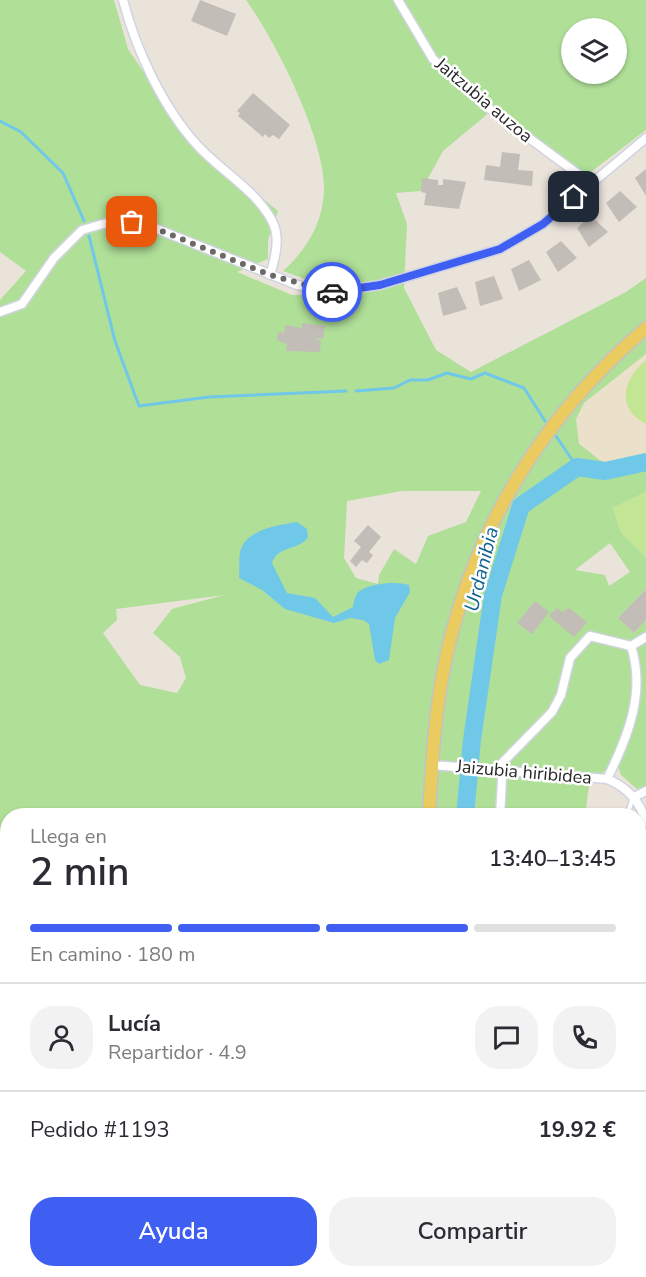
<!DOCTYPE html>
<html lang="es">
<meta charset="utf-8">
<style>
body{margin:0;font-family:"Nunito Sans",sans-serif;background:#f2f2f3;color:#2b2b33;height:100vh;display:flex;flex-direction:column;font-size:22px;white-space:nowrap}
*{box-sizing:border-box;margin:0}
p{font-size:20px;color:#7c7c81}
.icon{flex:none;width:33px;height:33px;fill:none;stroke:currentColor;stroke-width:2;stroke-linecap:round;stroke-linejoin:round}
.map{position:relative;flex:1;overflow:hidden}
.details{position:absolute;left:0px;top:808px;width:646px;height:470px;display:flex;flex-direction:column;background:#fff;border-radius:24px 24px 0 0;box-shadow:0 2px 4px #0004}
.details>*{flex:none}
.buttons{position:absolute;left:561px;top:18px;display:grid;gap:12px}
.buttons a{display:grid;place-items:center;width:66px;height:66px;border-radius:50%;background:#fff;box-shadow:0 2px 4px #0004;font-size:30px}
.pin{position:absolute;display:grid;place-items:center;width:51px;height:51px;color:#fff;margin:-26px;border-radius:12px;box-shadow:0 3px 9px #0006}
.courier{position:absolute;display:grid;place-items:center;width:60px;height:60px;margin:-30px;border:4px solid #3f5ff2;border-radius:50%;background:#fff;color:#222;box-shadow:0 2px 8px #0007}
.summary em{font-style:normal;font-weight:600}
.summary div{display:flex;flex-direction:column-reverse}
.summary{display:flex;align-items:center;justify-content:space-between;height:102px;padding:0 30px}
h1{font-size:39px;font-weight:600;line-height:45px}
.bar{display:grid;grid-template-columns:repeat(4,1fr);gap:9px 6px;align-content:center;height:72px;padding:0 30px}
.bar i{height:8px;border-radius:4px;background:#e1e1e2}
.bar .active{background:#3f5ff2}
.bar p{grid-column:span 4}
.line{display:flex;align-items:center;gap:15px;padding:0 30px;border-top:2px solid #e1e1e2}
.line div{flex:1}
.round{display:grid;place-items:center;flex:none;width:63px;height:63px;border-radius:24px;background:#f2f2f3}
.action{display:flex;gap:12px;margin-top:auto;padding:12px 30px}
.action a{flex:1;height:69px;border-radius:24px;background:#3f5ff2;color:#fff;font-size:24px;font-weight:600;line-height:69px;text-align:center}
.action a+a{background:#f2f2f3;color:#2b2b33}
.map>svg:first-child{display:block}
</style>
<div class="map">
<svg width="646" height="1277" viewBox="0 0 646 1277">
<rect width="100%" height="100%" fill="#eae3da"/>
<polygon fill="#ebe1ca" points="646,354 646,456 633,461 605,464 579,444 576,419 584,403"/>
<g fill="#b0df98" fill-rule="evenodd">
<path d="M0 0H114L128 49 189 139 278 211 268 240V259L237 272 292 295 341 296 335 290 283 271C306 250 322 225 324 192 327 142 275 40 246 0H646V130L583 178 497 106 443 151 421 191 396 193 407 224 404 288 436 350 471 372 626 292 646 278V354L584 403 576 419 579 444 605 464 633 461 646 456V492L613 508 621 532 646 557V589L618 618 634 633 646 620V797L621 775 616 760 589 786 585 816H8V1270L440 1271 438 1277H0V300L26 271 0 252ZM572 28H616V74H572ZM402 491H481L466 522 428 536 416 564 394 549 379 575 378 584 356 578 344 558 347 501ZM610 543 630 572 609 586 605 575 575 570ZM224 595 172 609 153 633 180 657 186 678 177 693 140 685 103 633 117 620 116 609Z"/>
<polygon points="639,902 646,902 646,979 639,980"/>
</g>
<g fill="#c3e694">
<path d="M646 360V424C615 408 623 379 646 360Z"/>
<polygon points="646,492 646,557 621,532 613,508"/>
</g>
<polygon fill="#d7d3cd" points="639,1016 646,1017 643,1058 646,1058 646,1075 639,1074"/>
<path fill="#70c8e9" d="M297 522 307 529 308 537C299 551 278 545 272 563L287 593 315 598 333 617 353 607C354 600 355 594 361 590 373 583 397 581 409 585L410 592 395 618 389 660 379 664 375 660 369 624 363 620 350 618 334 623 285 609 262 590 239 578C240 569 238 557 241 549 248 529 279 525 297 522Z"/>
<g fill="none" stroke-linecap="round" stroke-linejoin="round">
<g stroke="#70c8e9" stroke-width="3">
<polyline points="0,121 21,132 63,173 84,221"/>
<polyline points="89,236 115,341 139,406 209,397 346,391"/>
<polyline points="356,391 394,388 410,380 428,380 447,373 471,379 485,373 524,388 545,421"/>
<polyline points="556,436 577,467"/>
<polyline points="639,1143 646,1143"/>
</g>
<g stroke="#70c8e9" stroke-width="18">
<polyline points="465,816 472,740 493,595 521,506 577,467 605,471 646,462"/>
<polyline points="409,1277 410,1270"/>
</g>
</g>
<g fill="#c2bdb7">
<polygon points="200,0 236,14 227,36 191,21"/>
<polygon points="253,93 290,125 279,139 273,135 269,138 265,134 263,137 238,116 240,113 237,111"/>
<polygon points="502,152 520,154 518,170 533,171 532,186 484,180 486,165 500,167"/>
<polygon points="646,169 646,196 635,178"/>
<polygon points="422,178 438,180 438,185 443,185 443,179 466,182 459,209 424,205 426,193 421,192"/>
<polygon points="620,191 637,207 619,222 606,203"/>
<polygon points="591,216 608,232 589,247 577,228"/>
<polygon points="561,241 577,258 558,272 546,252"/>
<polygon points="529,260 541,280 519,291 511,269"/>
<polygon points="494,276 503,299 480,306 475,282"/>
<polygon points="457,287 467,309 443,316 438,293"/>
<polygon points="302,323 325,326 323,339 315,338 321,341 320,352 286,351 287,344 277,340 278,332 284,333 285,325 302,328"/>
<polygon points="368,525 381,537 369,552 373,555 367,563 362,560 356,567 350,561 361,547 354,541"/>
<polygon points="646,589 646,620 634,633 618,618"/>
<polygon points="535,601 549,612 532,634 517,623"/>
<polygon points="557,608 562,612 569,608 587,622 574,637 549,616"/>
<polygon points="601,811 622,812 621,816 600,816"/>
<polygon points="640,990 646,990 646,1011 639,1011"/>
<polygon points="639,1155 646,1155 646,1201 639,1200"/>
<polygon points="646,1205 646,1242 644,1238 639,1239 639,1207"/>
<polygon points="641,1245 646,1254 646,1272 639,1258"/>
<polygon points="541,1270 584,1270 576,1277 546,1277"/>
<polygon points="593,1270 633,1270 634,1273 633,1277 595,1277"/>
</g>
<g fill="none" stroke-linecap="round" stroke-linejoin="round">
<g stroke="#d0d3e1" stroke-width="7">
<polyline id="lane" points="627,816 632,800"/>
</g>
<g stroke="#d0d3e1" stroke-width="11">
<g id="street">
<path d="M123 0C136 50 163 108 198 146 221 171 257 191 272 221 281 237 275 259 270 275"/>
<polyline points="398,0 433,59 487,107 590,183"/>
<polyline points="0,312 22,304 54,258 82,230 117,220 147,225 297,285 334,292 380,285 500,249 543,224 646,138"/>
<path d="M432 765 607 779C627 787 640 801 646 822"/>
<path d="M607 779C628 737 646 692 631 646L646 637"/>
<polyline points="634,797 646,791"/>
<polyline points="500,816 503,762 552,712 561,695 570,658 590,636 631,646"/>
<polyline points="639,1091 639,1079"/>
<polyline points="639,1267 644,1277"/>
<polyline points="481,1270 483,1277"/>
</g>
</g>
<g stroke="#c3c3c3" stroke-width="15">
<g id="primary">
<path d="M429 816C432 761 435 706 447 653 476 524 546 413 646 328"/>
<polyline points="386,1277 387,1270"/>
</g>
</g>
<use href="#lane" stroke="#fff" stroke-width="4"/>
<use href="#street" stroke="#fff" stroke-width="8"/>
<use href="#primary" stroke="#eacb5f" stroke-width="12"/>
</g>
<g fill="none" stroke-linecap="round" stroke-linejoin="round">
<polyline stroke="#6c6966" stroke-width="6" stroke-dasharray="0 10.8" points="132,222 147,225 270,275 332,292"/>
<polyline stroke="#3f5ff2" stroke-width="8" points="332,292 380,285 500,249 543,224 574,197"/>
</g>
<g text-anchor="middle" stroke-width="5" stroke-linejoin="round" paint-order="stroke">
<g font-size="18" fill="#282828" stroke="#fff">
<text transform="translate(484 100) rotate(40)" y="6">Jaitzubia auzoa</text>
<text transform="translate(524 772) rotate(5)" y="6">Jaizubia hiribidea</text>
</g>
<g font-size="20" font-style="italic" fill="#126592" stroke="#fff">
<text transform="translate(481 569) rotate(-76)" y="7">Urdanibia</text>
</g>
</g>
</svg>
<div class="buttons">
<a><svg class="icon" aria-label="layers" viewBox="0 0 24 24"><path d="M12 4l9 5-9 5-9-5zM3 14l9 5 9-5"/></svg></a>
</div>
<div class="pin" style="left:132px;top:222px;background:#ea580c"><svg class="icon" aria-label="bag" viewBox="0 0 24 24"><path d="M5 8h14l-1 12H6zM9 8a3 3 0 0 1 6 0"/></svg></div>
<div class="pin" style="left:574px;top:197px;background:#1f2937"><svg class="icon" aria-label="home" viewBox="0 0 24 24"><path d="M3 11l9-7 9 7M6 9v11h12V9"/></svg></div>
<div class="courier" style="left:332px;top:292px"><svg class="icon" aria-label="car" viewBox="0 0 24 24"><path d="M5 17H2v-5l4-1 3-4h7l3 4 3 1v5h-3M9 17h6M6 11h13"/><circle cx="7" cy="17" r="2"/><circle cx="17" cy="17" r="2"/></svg></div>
<section class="details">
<div class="summary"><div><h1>2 min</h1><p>Llega en</p></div><em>13:40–13:45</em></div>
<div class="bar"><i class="active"></i><i class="active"></i><i class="active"></i><i></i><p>En camino · 180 m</p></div>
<div class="line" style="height:108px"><a class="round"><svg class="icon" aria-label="person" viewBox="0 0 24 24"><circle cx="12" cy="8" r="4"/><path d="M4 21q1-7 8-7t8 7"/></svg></a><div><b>Lucía</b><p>Repartidor · 4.9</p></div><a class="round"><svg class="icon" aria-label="chat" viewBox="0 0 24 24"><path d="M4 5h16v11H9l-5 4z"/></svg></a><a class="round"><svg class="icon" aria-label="phone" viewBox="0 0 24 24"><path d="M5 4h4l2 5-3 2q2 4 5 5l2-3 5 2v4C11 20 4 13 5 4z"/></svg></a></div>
<div class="line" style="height:78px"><div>Pedido #1193</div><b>19.92 €</b></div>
<div class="action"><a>Ayuda</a><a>Compartir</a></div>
</section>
</div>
